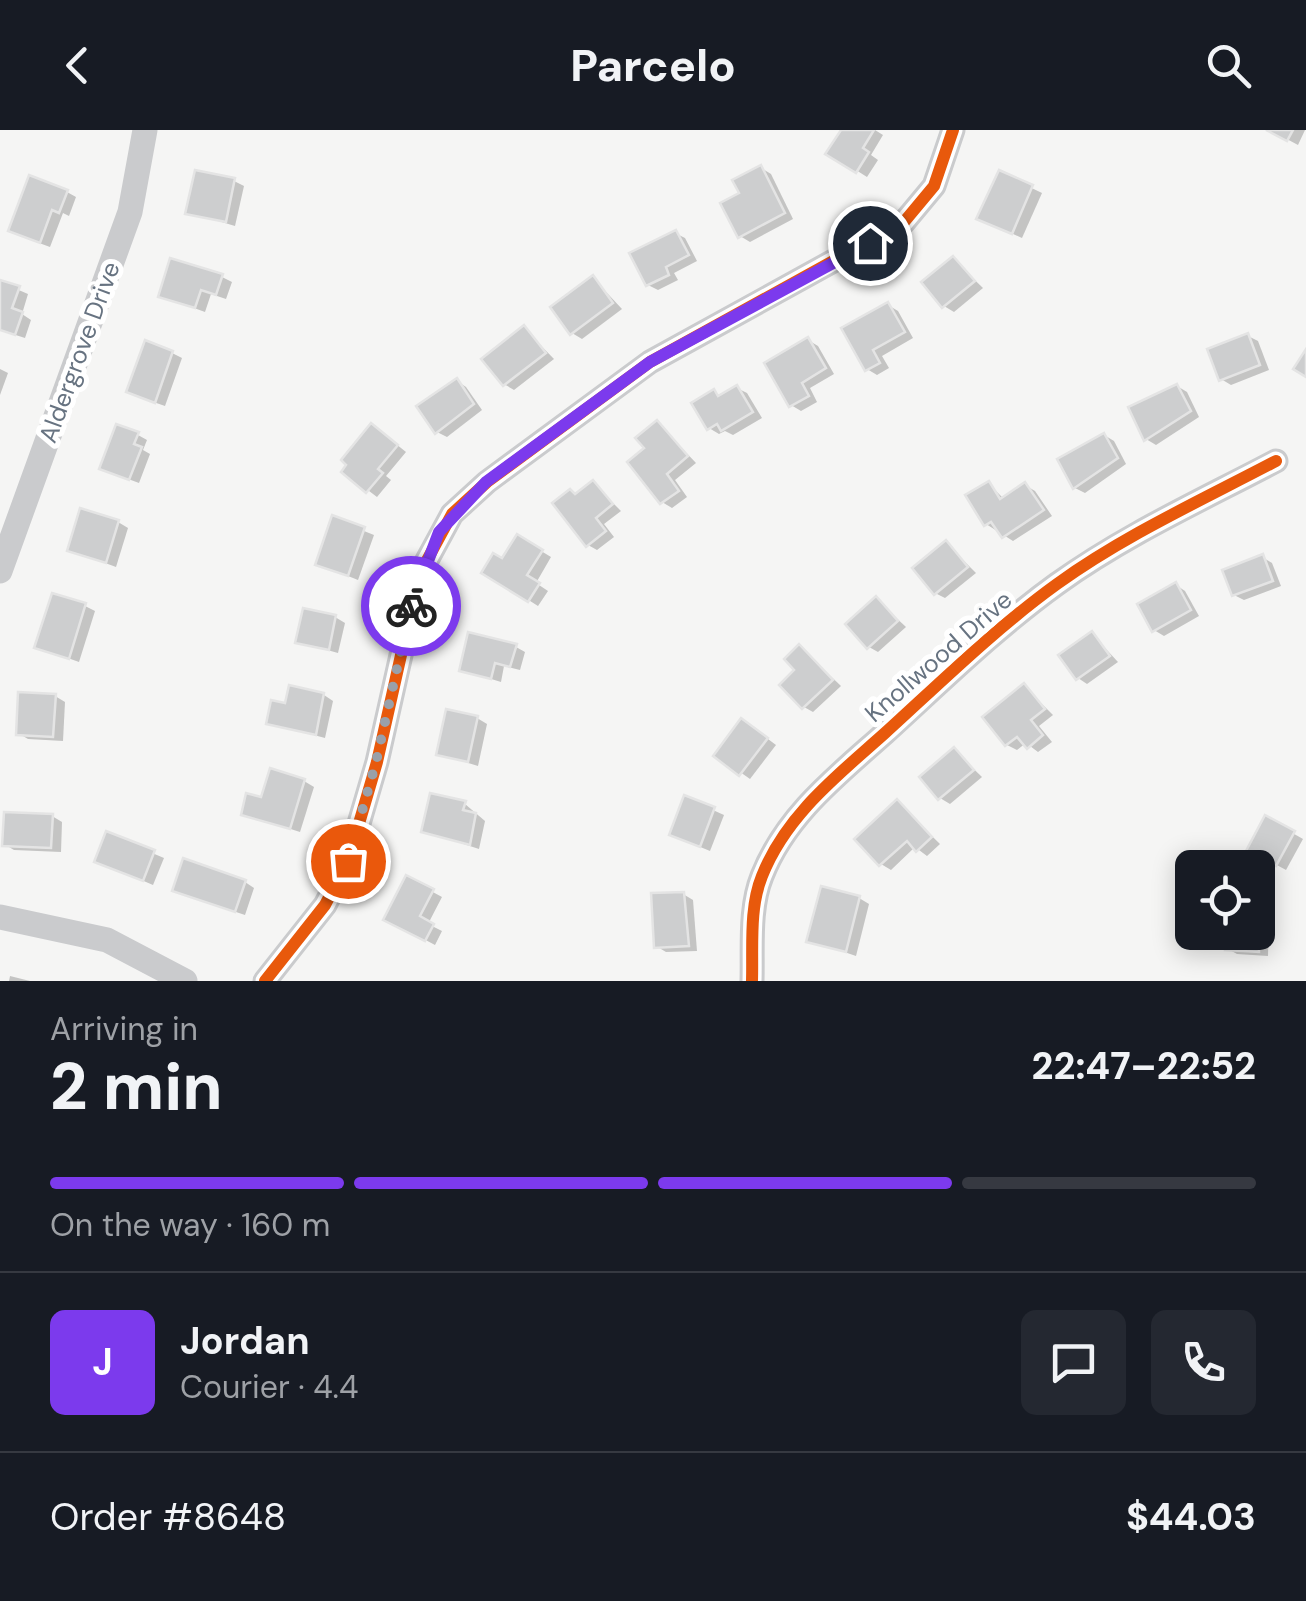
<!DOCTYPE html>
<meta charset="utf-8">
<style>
body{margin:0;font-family:"DM Sans",sans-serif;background:#242831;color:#f1f3f6;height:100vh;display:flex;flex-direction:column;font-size:38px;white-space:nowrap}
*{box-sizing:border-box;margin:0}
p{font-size:32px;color:#9ea1a6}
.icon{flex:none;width:55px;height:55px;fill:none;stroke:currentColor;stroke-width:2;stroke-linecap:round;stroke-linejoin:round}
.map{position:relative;height:851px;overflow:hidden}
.side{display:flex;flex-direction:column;background:#171b24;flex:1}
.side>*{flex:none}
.controls{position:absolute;left:1175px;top:720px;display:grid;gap:20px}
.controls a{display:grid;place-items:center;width:100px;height:100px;border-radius:15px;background:#171b24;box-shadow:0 5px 25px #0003;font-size:50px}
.pin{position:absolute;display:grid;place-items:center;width:85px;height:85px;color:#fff;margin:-42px;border:5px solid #fff;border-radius:50%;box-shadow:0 2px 10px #0007}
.courier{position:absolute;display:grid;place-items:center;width:100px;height:100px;margin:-50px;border:8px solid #7c3aed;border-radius:50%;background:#fff;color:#222;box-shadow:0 2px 12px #0007}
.summary em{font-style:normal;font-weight:800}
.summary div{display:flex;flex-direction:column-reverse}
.summary{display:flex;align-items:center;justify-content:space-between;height:170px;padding:0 50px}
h1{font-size:65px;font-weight:800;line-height:75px}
.bar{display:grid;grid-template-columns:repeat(4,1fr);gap:15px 10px;align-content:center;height:120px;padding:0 50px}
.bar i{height:12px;border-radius:8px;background:#363941}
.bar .selected{background:#7c3aed}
.bar p{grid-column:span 4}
.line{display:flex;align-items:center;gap:25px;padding:0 50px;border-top:2px solid #363941}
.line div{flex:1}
.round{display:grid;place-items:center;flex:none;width:105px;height:105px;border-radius:15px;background:#242831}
header{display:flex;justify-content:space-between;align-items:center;height:130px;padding:0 50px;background:#171b24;font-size:45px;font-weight:800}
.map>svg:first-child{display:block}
</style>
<header><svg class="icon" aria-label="back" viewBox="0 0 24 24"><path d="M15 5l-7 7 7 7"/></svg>Parcelo<svg class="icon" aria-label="search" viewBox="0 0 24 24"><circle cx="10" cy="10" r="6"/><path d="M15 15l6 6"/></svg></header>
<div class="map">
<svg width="1306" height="851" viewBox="0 0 1306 851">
<rect width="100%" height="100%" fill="#f5f5f4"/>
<g fill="#0003">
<polygon points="844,0 875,0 883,5 871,25 878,30 867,47 829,23"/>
<polygon points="1270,0 1305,0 1298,15"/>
<polygon points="761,38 771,44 793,89 750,112 740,106 742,64"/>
<polygon points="1000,43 1042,63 1022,108 989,93"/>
<polygon points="234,51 244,56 235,96 188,82"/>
<polygon points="67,62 76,67 69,86 63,83 50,117 20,106"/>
<polygon points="675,103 685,108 697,131 674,143 678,150 658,160 648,155"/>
<polygon points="953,129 983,158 954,182 944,176"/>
<polygon points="222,147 232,152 226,169 211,164 205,182 161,166"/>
<polygon points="593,148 622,179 582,209 572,203"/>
<polygon points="0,152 28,164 22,184 31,190 25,208 0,200"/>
<polygon points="888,175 898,181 913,208 882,226 889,238 877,245 867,239 845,199"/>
<polygon points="524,198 554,229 514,260 504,254"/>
<polygon points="1248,206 1258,211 1269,240 1231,255 1221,249"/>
<polygon points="808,210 818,216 834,244 810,258 817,272 801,281 791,275"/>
<polygon points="172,223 182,228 165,276 139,267"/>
<polygon points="0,239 8,243 0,265"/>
<polygon points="457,251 466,257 482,280 447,307 437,302"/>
<polygon points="1177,256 1187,262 1199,287 1156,315 1146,309"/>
<polygon points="737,258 747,263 762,288 733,305 725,301 719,304 709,298 714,262 722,267"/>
<polygon points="658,293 696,333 675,350 687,367 672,378 662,372 647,319"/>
<polygon points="381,302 406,322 386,346 391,350 377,367 344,342"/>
<polygon points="138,305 147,310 143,320 150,324 139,353 112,343"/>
<polygon points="1104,305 1114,311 1126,334 1085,363 1075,358 1060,330"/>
<polygon points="593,353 621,381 604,394 614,407 597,420 588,415 577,366"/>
<polygon points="989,354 1004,369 1025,355 1035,361 1052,386 1013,411 986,394"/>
<polygon points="334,389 374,405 358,450 318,434"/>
<polygon points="118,392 128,398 116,437 70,420"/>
<polygon points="518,407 551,427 536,453 548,461 538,476 484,442 503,432"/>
<polygon points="946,413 976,443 945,468 935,463"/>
<polygon points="1262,427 1272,433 1281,456 1244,470 1234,465"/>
<polygon points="1176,455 1185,461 1199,486 1164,506 1154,500"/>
<polygon points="876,469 906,497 878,522 869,517"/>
<polygon points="85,476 95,481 79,532 37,517"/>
<polygon points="335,487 345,493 338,523 298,512"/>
<polygon points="1092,504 1118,532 1087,554 1078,548"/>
<polygon points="516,517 525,522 520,540 504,536 501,552 462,540"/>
<polygon points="800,517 841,556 813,582 804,577"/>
<polygon points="1024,556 1053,585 1039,596 1052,612 1038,622 1026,613 1017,620 1007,615 985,588"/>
<polygon points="324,565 333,571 325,608 269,593 287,576"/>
<polygon points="55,566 65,572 63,611 28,609 18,603"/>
<polygon points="477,588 487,594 478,636 439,624"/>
<polygon points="752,597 776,615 750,649 716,625"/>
<polygon points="954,620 982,647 950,674 940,668"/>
<polygon points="304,651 314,657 300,702 244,684"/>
<polygon points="686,668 724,685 710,721 681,709"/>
<polygon points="897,672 940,714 927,726 915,717 891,740 881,734"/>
<polygon points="465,674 485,691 479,719 424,701"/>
<polygon points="52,686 62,692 61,722 14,720 4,714"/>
<polygon points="1266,688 1303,709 1286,740 1249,720"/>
<polygon points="107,704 164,728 153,755 97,731"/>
<polygon points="407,748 442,767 428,794 442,801 435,815 386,789"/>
<polygon points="245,752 254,758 245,785 185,765"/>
<polygon points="683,764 693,770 697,821 666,822 656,816"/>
<polygon points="859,768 869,774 856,826 809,810"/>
<polygon points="1258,783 1269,789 1268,826 1237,824 1228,819 1258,802"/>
<polygon points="10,846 30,851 9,851"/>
</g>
<g fill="#cdcecf" stroke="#e4e4e4" stroke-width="2.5">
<polygon points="841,0 874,0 863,18 869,22 856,43 825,24"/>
<polygon points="1266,0 1293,0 1287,11"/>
<polygon points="761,35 785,83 738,108 720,73 739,63 732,50"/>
<polygon points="195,40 235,48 226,92 185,84"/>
<polygon points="999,40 1033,55 1012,104 976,89"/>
<polygon points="29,45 68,60 59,83 52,80 40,113 8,101"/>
<polygon points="676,100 689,125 666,137 669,145 646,156 629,123"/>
<polygon points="953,126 975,151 942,178 921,152"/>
<polygon points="170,128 223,144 216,165 201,160 195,178 158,167"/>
<polygon points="593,145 613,173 570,205 550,177"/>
<polygon points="0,150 20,156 12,178 23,182 15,205 0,200"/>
<polygon points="888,172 905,202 873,220 880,233 865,241 841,198"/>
<polygon points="524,195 546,223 503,256 481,229"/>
<polygon points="1248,203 1260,235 1219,251 1207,219"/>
<polygon points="808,207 826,238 802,253 809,266 789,277 764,233"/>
<polygon points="145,210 173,221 155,273 126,262"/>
<polygon points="1306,219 1306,247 1293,239"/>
<polygon points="457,248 474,274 435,304 416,276"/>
<polygon points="1177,254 1191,281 1144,311 1128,277"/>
<polygon points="737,255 753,282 721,301 717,294 707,300 691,273 714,259 718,266"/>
<polygon points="657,290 688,326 667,344 679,361 660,374 627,332 644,318 635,308"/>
<polygon points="371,293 398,315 378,339 383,343 366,363 341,342 346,335 341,330"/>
<polygon points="116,294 139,302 134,314 142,317 129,350 99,339"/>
<polygon points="1104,303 1118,328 1073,359 1057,329"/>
<polygon points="593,350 613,374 596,388 606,401 586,417 552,373 570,359 575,364"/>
<polygon points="989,351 1000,369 1025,352 1044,380 1002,408 991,392 984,396 965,365"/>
<polygon points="80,378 119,390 106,433 67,421"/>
<polygon points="332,385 365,397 348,446 315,435"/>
<polygon points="517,404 543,420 527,445 540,453 528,472 481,443 493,423 502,428"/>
<polygon points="946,410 968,437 934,465 912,438"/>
<polygon points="1263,424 1273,451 1232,466 1222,440"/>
<polygon points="1176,452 1191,480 1152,502 1137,474"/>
<polygon points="52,463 86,473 69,529 34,518"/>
<polygon points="876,466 898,491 867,519 845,494"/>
<polygon points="303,478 336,485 329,520 295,513"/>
<polygon points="1092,501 1110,526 1076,550 1058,525"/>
<polygon points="468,502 517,514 510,537 495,533 491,549 459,541"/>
<polygon points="799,514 833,550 802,579 779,555 794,540 784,529"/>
<polygon points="1024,553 1045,579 1031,590 1043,605 1027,619 1017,607 1005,616 982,587"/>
<polygon points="289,555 324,563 316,605 266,594 271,570 285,573"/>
<polygon points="18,562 56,564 53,607 16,605"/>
<polygon points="446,579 478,586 468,632 436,625"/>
<polygon points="741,588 768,608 739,646 713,626"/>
<polygon points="954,617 974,640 938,670 919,647"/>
<polygon points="270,638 305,649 290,699 241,685 246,663 261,667"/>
<polygon points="430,663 466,671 463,680 476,683 470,715 421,702"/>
<polygon points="684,665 715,677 700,717 669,705"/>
<polygon points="897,669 932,707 916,722 907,711 879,736 854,709"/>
<polygon points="4,682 53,684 51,718 2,716"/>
<polygon points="1265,685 1295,701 1276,736 1246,721"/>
<polygon points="106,701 155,720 143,751 94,732"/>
<polygon points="183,728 246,750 235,782 172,761"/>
<polygon points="406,745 434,759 420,786 434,794 425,811 383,790"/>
<polygon points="821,756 860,766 846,822 806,812"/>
<polygon points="684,762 689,816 654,818 651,763"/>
<polygon points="1258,781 1259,822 1225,820 1226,802 1258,802"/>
</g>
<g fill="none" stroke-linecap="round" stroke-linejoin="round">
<g stroke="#cacbcd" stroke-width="25">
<polyline points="0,441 130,82 145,0"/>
<polyline points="0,787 107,810 185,851"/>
<polyline points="265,851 325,775 348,731 377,632 419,445 452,384 487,352 650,232 904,92 934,56 953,0"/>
<path d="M752 851C753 817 749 778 762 746 786 685 838 645 885 603 941 552 996 498 1057 454 1125 405 1202 370 1276 331"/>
</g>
<g stroke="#fff" stroke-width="19">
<g id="cycleway">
<polyline points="265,851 325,775 348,731 377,632 419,445 452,384 487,352 650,232 904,92 934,56 953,0"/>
<path d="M752 851C753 817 749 778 762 746 786 685 838 645 885 603 941 552 996 498 1057 454 1125 405 1202 370 1276 331"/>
</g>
</g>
<use href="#cycleway" stroke="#e8590c" stroke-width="12"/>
</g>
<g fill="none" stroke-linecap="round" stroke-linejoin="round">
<polyline stroke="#99a0a9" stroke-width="10" stroke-dasharray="0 18" points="348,731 376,632 411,476"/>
<polyline stroke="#7c3aed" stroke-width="12" points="411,476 439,402 486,352 650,232 870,113"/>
</g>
<g text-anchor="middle" stroke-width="10" stroke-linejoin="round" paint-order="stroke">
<g font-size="25" fill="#677381" stroke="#fff">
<text transform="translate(79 222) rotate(-70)" y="9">Aldergrove Drive</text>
<text transform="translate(938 526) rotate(-41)" y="9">Knollwood Drive</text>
</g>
</g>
</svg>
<div class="controls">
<a><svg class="icon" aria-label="locate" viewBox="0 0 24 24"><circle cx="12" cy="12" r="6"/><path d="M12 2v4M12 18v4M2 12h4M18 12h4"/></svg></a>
</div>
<div class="pin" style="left:348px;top:731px;background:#ea580c"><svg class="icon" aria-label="bag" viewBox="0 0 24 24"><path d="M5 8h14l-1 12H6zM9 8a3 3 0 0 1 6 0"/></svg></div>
<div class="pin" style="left:870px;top:113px;background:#1f2937"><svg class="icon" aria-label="home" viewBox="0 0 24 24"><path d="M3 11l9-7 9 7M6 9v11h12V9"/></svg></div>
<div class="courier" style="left:411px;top:476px"><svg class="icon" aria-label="bike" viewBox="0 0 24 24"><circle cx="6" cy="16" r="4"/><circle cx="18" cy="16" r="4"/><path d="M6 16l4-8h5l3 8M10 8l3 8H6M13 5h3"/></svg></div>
</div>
<section class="side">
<div class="summary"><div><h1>2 min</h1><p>Arriving in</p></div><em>22:47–22:52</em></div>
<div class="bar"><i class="selected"></i><i class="selected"></i><i class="selected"></i><i></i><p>On the way · 160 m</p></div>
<div class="line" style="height:180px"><b class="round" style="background:#7c3aed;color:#fff">J</b><div><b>Jordan</b><p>Courier · 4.4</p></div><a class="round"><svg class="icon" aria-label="chat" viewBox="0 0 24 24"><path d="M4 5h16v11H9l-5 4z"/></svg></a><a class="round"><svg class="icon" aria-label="phone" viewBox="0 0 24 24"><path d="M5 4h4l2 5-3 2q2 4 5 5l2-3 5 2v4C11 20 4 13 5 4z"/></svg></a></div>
<div class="line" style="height:130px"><div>Order #8648</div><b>$44.03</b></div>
</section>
